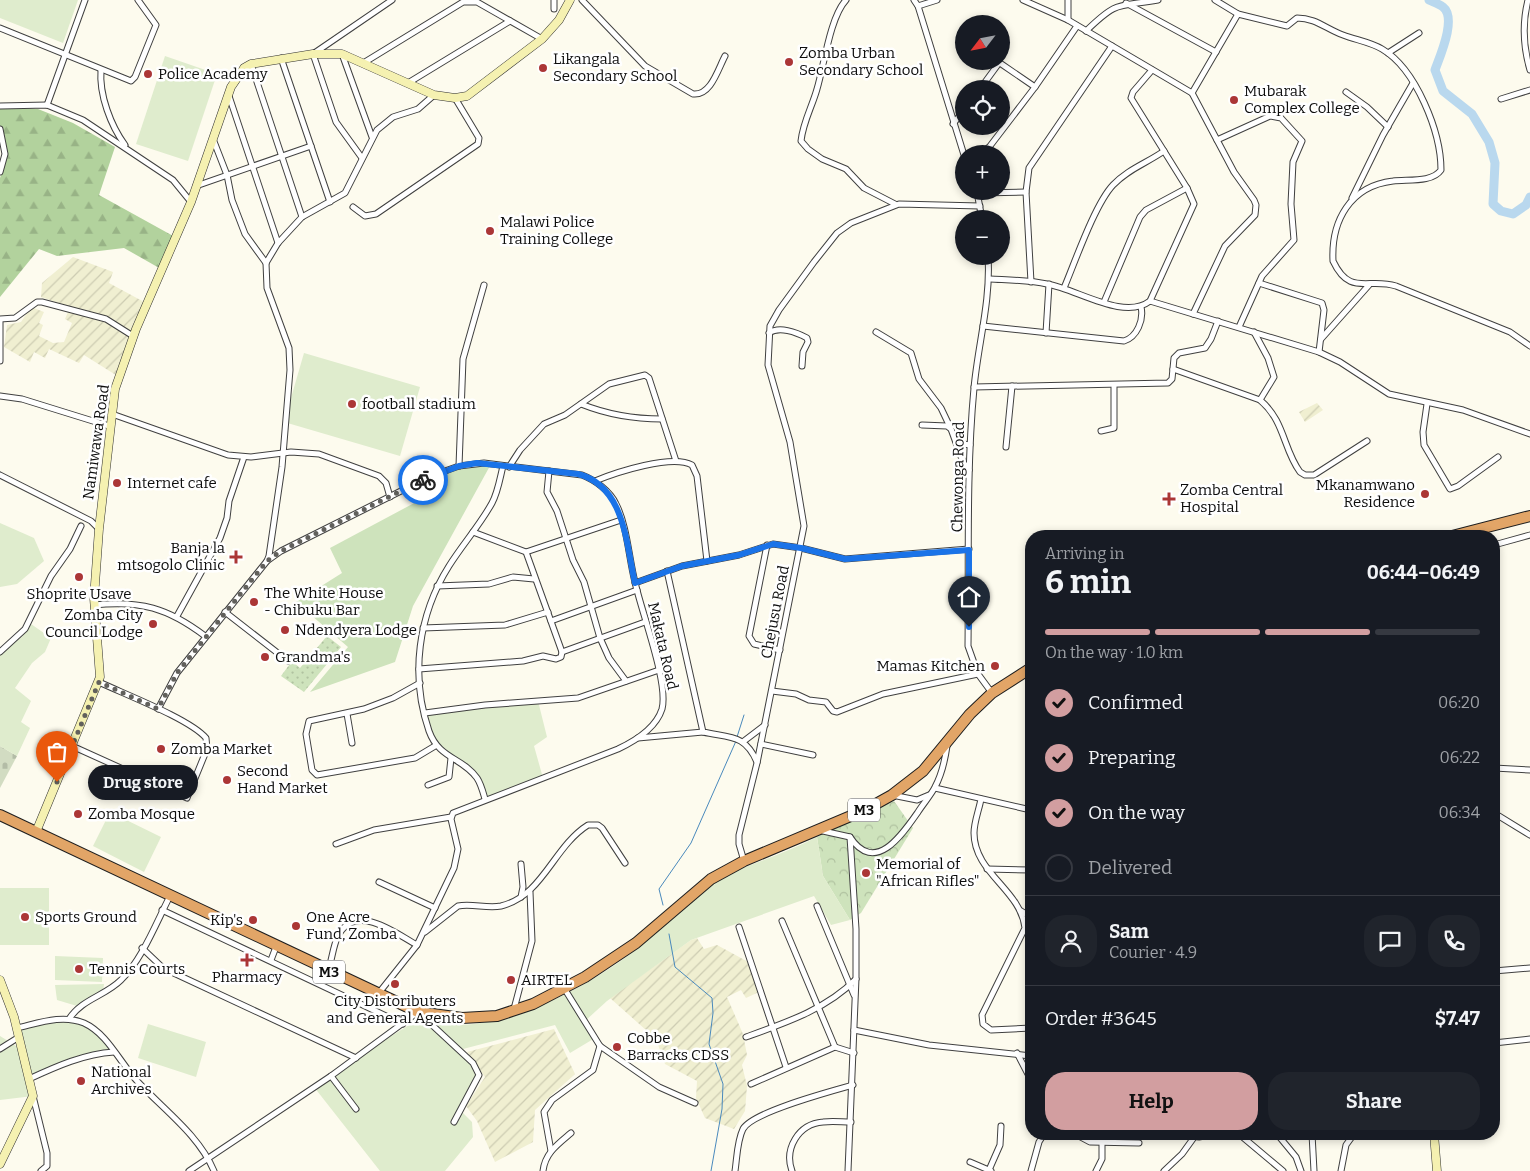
<!DOCTYPE html>
<meta charset="utf-8">
<style>
body{margin:0;font-family:Bitter,serif;background:#20242c;color:#f1f3f6;height:100vh;display:flex;flex-direction:column;font-size:19px;white-space:nowrap}
*{box-sizing:border-box;margin:0}
p{font-size:16px;color:#9ea1a6}
.icon{flex:none;width:28px;height:28px;fill:none;stroke:currentColor;stroke-width:2;stroke-linecap:round;stroke-linejoin:round}
.map{position:relative;flex:1;overflow:hidden}
.panel{position:absolute;left:1025px;top:530px;width:475px;height:610px;display:flex;flex-direction:column;background:#171b24;border-radius:20px;box-shadow:0 2px 8px #0003}
.panel>*{flex:none}
.needle{width:32px;rotate:238deg}
.controls{position:absolute;left:955px;top:15px;display:grid;gap:10px}
.controls a{display:grid;place-items:center;width:55px;height:55px;border-radius:50%;background:#171b24;box-shadow:0 2px 8px #0003;font-size:25px}
.pin{position:absolute;display:grid;place-items:center;width:42px;height:42px;color:#fff;margin:-51px -21px;border-radius:50% 50% 50% 0;rotate:-45deg;box-shadow:0 0 5px #0007}
.pin .icon{rotate:45deg}
.courier{position:absolute;display:grid;place-items:center;width:50px;height:50px;margin:-25px;border:4px solid #1a73e8;border-radius:50%;background:#fff;color:#222;box-shadow:0 1px 6px #0007}
.bubble{position:absolute;height:35px;border-radius:18px;background:#171b24;box-shadow:0 2px 8px #0003;font-size:16px;font-weight:700;line-height:35px;text-align:center}
.head em{font-style:normal;font-weight:700}
.head div{display:flex;flex-direction:column-reverse}
.head{display:flex;align-items:center;justify-content:space-between;height:85px;padding:0 20px}
h1{font-size:32px;font-weight:700;line-height:38px}
.bar{display:grid;grid-template-columns:repeat(4,1fr);gap:8px 5px;align-content:center;height:60px;padding:0 20px}
.bar i{height:6px;border-radius:4px;background:#363941}
.bar .on{background:#d29ea0}
.bar p{grid-column:span 4}
.line{display:flex;align-items:center;gap:12px;padding:0 20px;border-top:1px solid #363941}
.line div{flex:1}
.round{display:grid;place-items:center;flex:none;width:52px;height:52px;border-radius:20px;background:#20242c}
ol{padding:0 20px;list-style:none}
li{display:flex;align-items:center;gap:15px;height:55px}
li p{margin-inline-start:auto}
li .icon{padding:5px;border-radius:50%;background:#d29ea0;color:#111;stroke-width:4}
li:last-child{color:#9ea1a6}
li i{width:28px;height:28px;border:2px solid #363941;border-radius:50%}
.action{display:flex;gap:10px;margin-top:auto;padding:10px 20px}
.action a{flex:1;height:58px;border-radius:20px;background:#d29ea0;color:#111;font-size:20px;font-weight:700;line-height:58px;text-align:center}
.action a+a{background:#20242c;color:#f1f3f6}
.map>svg:first-child{display:block}
</style>
<div class="map">
<svg width="1530" height="1171" viewBox="0 0 1530 1171">
<defs>
<pattern id="farmland-furrows" width="10" height="10" patternUnits="userSpaceOnUse" patternTransform="scale(1.25)"><rect width="10" height="10" fill="#f0efd1"/><path d="M-1 1l2-2M0 10L10 0M9 11l2-2" fill="none" stroke="#cdccb2"/></pattern>
<pattern id="forest-firs" width="22" height="20" patternUnits="userSpaceOnUse" patternTransform="scale(1.25)"><rect width="22" height="20" fill="#b2d29d"/><path d="M5 1l3.5 6h-7zM16 11l3.5 6h-7z" fill="#98b386"/></pattern>
<pattern id="cemetery-stones" width="16" height="16" patternUnits="userSpaceOnUse" patternTransform="scale(1.25)"><rect width="16" height="16" fill="#d2dcc2"/><path d="M2 7V4a2 2 0 0 1 4 0v3zM10 15v-3a2 2 0 0 1 4 0v3z" fill="#b3bca6"/></pattern>
<pattern id="park-crowns" width="20" height="18" patternUnits="userSpaceOnUse" patternTransform="scale(1.25)"><rect width="20" height="18" fill="#cee3bc"/><path d="M2 6a3 3 0 1 1 6 0M12 15a3 3 0 1 1 6 0" fill="none" stroke="#b0c2a0"/></pattern>
<pattern id="garden-dots" width="8" height="8" patternUnits="userSpaceOnUse" patternTransform="scale(1.25)"><rect width="8" height="8" fill="#cee3bc"/><path d="M2 2h.1M6 6h.1" fill="none" stroke="#b0c2a0" stroke-width="1.8" stroke-linecap="round"/></pattern>
</defs>
<rect width="100%" height="100%" fill="#fdfbee"/>
<g fill="url(#farmland-furrows)">
<polygon points="73,257 113,272 109,283 146,303 119,377 84,355 79,363 49,349 45,358 34,352 30,362 4,347 7,325 21,322 31,307 44,312 39,323 43,325 39,336 53,343 64,342 72,323 65,319 70,307 41,297 42,283"/>
<polygon points="1317,403 1323,410 1305,422 1299,412"/>
<polygon points="697,938 704,949 717,945 752,964 761,991 746,998 741,990 727,997 743,1034 747,1055 742,1065 747,1086 745,1111 734,1129 705,1118 696,1098 697,1081 665,1064 656,1039 610,998 691,940"/>
<polygon points="554,1029 575,1074 535,1110 533,1142 495,1162 477,1121 466,1106 485,1077 467,1052"/>
</g>
<polygon fill="#cee3bc" points="491,464 413,606 395,662 310,692 348,647 296,602 342,573 330,548 418,501 431,476 459,466"/>
<polygon fill="url(#forest-firs)" points="0,107 38,109 73,123 115,147 99,195 175,237 161,269 124,248 57,256 39,249 0,297 0,178 8,155 0,126"/>
<polygon fill="url(#cemetery-stones)" points="0,746 17,756 0,788"/>
<polygon fill="url(#park-crowns)" points="894,801 913,828 861,913 850,920 823,876 817,837"/>
<polygon fill="url(#garden-dots)" points="327,636 341,647 304,692 281,676 292,661 300,668"/>
<g fill="#dfeccd">
<polygon points="0,0 78,0 63,43 0,18"/>
<polygon points="165,56 217,74 188,161 136,144"/>
<polygon points="304,353 420,387 400,456 284,422"/>
<polygon points="0,523 34,538 44,561 17,584 0,587"/>
<polygon points="31,624 51,638 45,652 32,663 15,688 31,701 21,722 30,728 17,756 0,746 0,652 22,637"/>
<polygon points="538,701 547,737 534,746 543,778 485,799 477,778 435,746 425,713"/>
<polygon points="110,812 161,837 144,872 93,846"/>
<path d="M817 837 823 876 850 920 831 925 814 896 691 940 607 1001 585 1021 595 1038 570 1053 555 1025 463 1049 479 1075 460 1110 472 1122 473 1137 445 1171H380L314 1087 356 1058 409 1025 417 1019 418 1012C425 1024 443 1025 455 1025 514 1025 583 989 629 955 662 931 687 898 723 877 734 870 749 866 761 861 780 854 799 846 817 837Z"/>
<rect x="0" y="888" width="49" height="57"/>
<polygon points="55,956 103,958 102,982 55,980"/>
<polygon points="104,984 103,992 77,1006 57,1000 55,985"/>
<polygon points="69,1019 93,1030 115,1054 94,1055 30,1079 33,1096 0,1100 0,1036 21,1049 17,1028"/>
<polygon points="148,1024 206,1042 196,1077 138,1058"/>
</g>
<g fill="none" stroke-linecap="round" stroke-linejoin="round">
<g stroke="#4989bc" stroke-width="1">
<polyline points="737,737 744,715"/>
<polyline points="663,905 659,889 691,843 736,741"/>
<polyline points="669,934 675,967 712,998 713,1013 709,1044 723,1084 722,1109 711,1171"/>
</g>
<path stroke="#b9d8ee" stroke-width="9" d="M1429 0C1433 2 1439 4 1443 7 1457 18 1440 56 1435 70L1443 91 1472 114 1489 142 1495 163 1493 204 1501 211 1513 214 1526 205 1530 197"/>
<g stroke="#404040" stroke-width="7">
<g id="street">
<path d="M582 0 645 66 693 94C711 96 718 69 725 56"/>
<path d="M846 0C830 17 824 66 817 89 812 107 803 122 801 141L808 149 822 159 846 169 864 188 895 204"/>
<polyline points="914,0 918,6 964,155"/>
<polyline points="1023,0 1068,20 1192,93 1234,172 1254,200 1256,205 1255,215 1225,246 1193,314"/>
<path d="M1215 0 1238 14 1287 26 1297 18C1316 18 1326 29 1343 35 1356 40 1370 42 1382 49 1416 69 1441 132 1441 170 1432 183 1407 179 1393 181 1350 186 1331 221 1333 261 1350 297 1368 277 1396 286L1510 332 1530 346"/>
<path d="M1528 0C1522 24 1523 46 1530 70"/>
<polyline points="1126,3 1216,52"/>
<polyline points="918,6 937,0"/>
<polyline points="554,9 554,0"/>
<polyline points="1068,20 1068,0"/>
<polyline points="0,28 131,81 135,77 156,25 138,0"/>
<path d="M1086 31C1118 0 1117 7 1158 0"/>
<polyline points="1388,53 1419,33"/>
<polyline points="342,54 372,137"/>
<polyline points="281,58 330,202"/>
<polyline points="997,61 1035,87"/>
<polyline points="365,62 463,2 477,2 542,39"/>
<polyline points="251,64 302,217"/>
<path d="M101 70C99 95 111 126 125 145"/>
<polyline points="408,83 510,21"/>
<polyline points="980,89 999,63"/>
<polyline points="1346,92 1367,107 1388,127"/>
<polyline points="1192,93 1238,14"/>
<polyline points="229,96 278,243"/>
<polyline points="1501,99 1530,90"/>
<polyline points="47,105 85,0"/>
<polyline points="0,106 47,105 83,120 173,180 191,202"/>
<polyline points="953,124 964,110"/>
<polyline points="0,129 5,154 0,172"/>
<polyline points="213,139 227,175 232,200 245,234 266,263"/>
<polyline points="1217,140 1270,116 1281,118 1302,141 1293,162 1291,204 1294,240 1262,276 1239,327"/>
<polyline points="981,154 990,146 1035,87 1077,26"/>
<polyline points="362,158 336,122 313,54 392,0"/>
<polyline points="196,186 311,146"/>
<polyline points="977,192 982,219"/>
<polyline points="977,193 1026,192"/>
<polyline points="1352,198 1383,135 1413,83"/>
<polyline points="353,207 365,216 376,214 478,144 479,138 455,98"/>
<path d="M988 256C991 301 978 344 974 388 966 474 969 560 968 646L978 674 992 693"/>
<path d="M990 279C1009 280 1029 280 1047 284 1077 289 1124 321 1150 301L1194 204 1187 188 1131 98 1133 92 1152 70"/>
<polyline points="1031,282 1026,192 1029,168 1112,46"/>
<polyline points="1259,283 1322,303 1324,310 1319,352"/>
<path d="M1064 288C1075 262 1095 204 1113 185 1128 169 1147 163 1164 151"/>
<polyline points="1150,301 1319,352 1340,362 1389,394 1463,410 1530,434"/>
<polyline points="1104,302 1140,217 1146,210 1187,188"/>
<polyline points="0,319 15,318 37,302 42,302 106,319 133,336"/>
<polyline points="0,321 0,361"/>
<path d="M983 326 1124 341C1137 337 1144 320 1141 307"/>
<polyline points="876,332 911,353 919,379 941,408 951,429"/>
<path d="M1254 332 1268 358 1274 377 1260 400C1285 421 1283 449 1300 472L1305 475H1314L1367 441"/>
<path d="M769 333C779 326 796 332 807 338L808 342 803 352 802 366"/>
<polyline points="1046,333 1049,284"/>
<polyline points="1321,339 1369,285"/>
<polyline points="1173,369 1260,400"/>
<polyline points="974,387 1168,383 1172,379 1174,358 1179,353 1205,348 1211,339 1218,321"/>
<polyline points="0,396 22,399 109,426"/>
<path d="M581 404C606 414 635 419 662 419"/>
<polyline points="1427,404 1423,432 1424,445 1450,489 1458,486 1498,457"/>
<polyline points="112,414 228,455 251,457 291,452 319,454 379,476 386,483 390,497"/>
<polyline points="922,425 947,426 951,429 963,462 969,470"/>
<polyline points="1101,431 1114,428 1114,385"/>
<polyline points="957,443 970,445"/>
<polyline points="1006,447 1012,386"/>
<polyline points="459,466 463,359 484,285"/>
<polyline points="509,467 520,450 544,424 565,415 609,384 645,375 649,378 676,461"/>
<polyline points="549,471 547,492 557,511 573,560 584,582 600,638 609,658 626,681"/>
<polyline points="0,475 91,521 99,529"/>
<path d="M595 481C617 472 672 454 692 465L697 476 707 561"/>
<polyline points="473,532 526,552 621,520"/>
<polyline points="767,545 749,636 754,644 780,650"/>
<polyline points="1494,545 1530,535"/>
<path d="M267 561 281 551 431 476 459 466 484 463 582 475C595 480 610 491 616 504 627 525 629 559 635 582 641 611 669 683 662 709 656 728 635 741 618 749L453 813 451 819 458 849 454 868 417 945 378 994"/>
<path d="M667 571 703 732C730 738 745 734 757 762"/>
<polyline points="635,583 682,566 739,555 773,544 801,548 845,559 969,549"/>
<polyline points="437,586 489,584 513,577 534,579"/>
<path d="M94 605C140 600 168 608 205 636"/>
<polyline points="225,612 288,661"/>
<polyline points="177,616 220,538 227,518 229,501 244,457"/>
<polyline points="551,621 637,590"/>
<polyline points="423,628 505,625 548,612"/>
<polyline points="0,652 25,629 51,576 70,549 81,526"/>
<polyline points="562,652 645,622"/>
<polyline points="419,669 523,661 543,656 556,659 561,657 562,652 526,552"/>
<polyline points="420,683 393,698 364,709 309,721 306,734 312,770 317,775 415,758 435,746"/>
<polyline points="772,691 796,694 809,700 826,702 833,711 837,712 883,694 978,674"/>
<polyline points="158,709 177,673 267,561 269,556 282,467 290,370 289,348 267,288 266,263 278,243 302,217 345,193 377,130 393,117 418,109 434,95"/>
<polyline points="425,713 485,705 578,698 659,670"/>
<polyline points="347,714 352,743"/>
<polyline points="638,738 703,732"/>
<polyline points="744,741 765,725"/>
<polyline points="761,744 813,755"/>
<path d="M72 746 187 798 207 749 206 738C190 719 124 694 99 682"/>
<polyline points="1494,768 1530,770"/>
<polyline points="428,785 449,777 451,758"/>
<polyline points="935,788 1031,810"/>
<polyline points="892,795 917,800 929,795"/>
<path d="M485 799C483 792 481 784 477 778 462 757 439 759 429 731 410 676 418 615 449 566 462 545 480 525 492 503 498 492 500 478 503 466"/>
<path d="M981 799C979 810 974 822 974 833 974 873 1021 890 1025 928L982 1015 983 1024 991 1030 1031 1028"/>
<polyline points="1494,813 1530,835"/>
<path d="M823 831 850 837C875 875 902 835 918 812 923 804 931 795 935 787 942 774 945 760 947 746"/>
<polyline points="336,844 374,830 451,817"/>
<polyline points="744,861 739,844 739,835 757,763 804,526 790,442 768,365 770,326 779,310 814,262 837,233 851,223 899,204 980,206"/>
<polyline points="521,864 523,887 521,897"/>
<polyline points="987,869 1031,870"/>
<polyline points="379,882 435,908"/>
<polyline points="817,906 854,995"/>
<polyline points="162,910 403,1024"/>
<polyline points="1021,911 1031,917"/>
<polyline points="782,921 835,1047"/>
<polyline points="739,927 786,1067"/>
<polyline points="1026,929 1031,942"/>
<path d="M425 932 458 906C472 903 487 909 501 906 543 896 553 847 588 825H598L602 828 625 863"/>
<polyline points="142,948 163,968 356,1058"/>
<polyline points="271,960 276,947"/>
<path d="M328 971C332 960 333 946 338 936 356 902 395 933 417 945"/>
<polyline points="1494,971 1530,968"/>
<polyline points="564,988 600,1046 659,1087 695,1103"/>
<polyline points="514,1009 532,941 530,892"/>
<path d="M69 1019C82 999 105 996 121 980 142 960 157 921 170 896"/>
<path d="M17 1028C39 1023 62 1014 84 1023 108 1034 120 1063 138 1082 164 1110 199 1135 214 1171"/>
<polyline points="854,1030 929,1045 1031,1056"/>
<path d="M746 1037C785 1023 827 1009 856 979"/>
<polyline points="1494,1043 1530,1039"/>
<polyline points="0,1049 19,1037"/>
<polyline points="1017,1053 1031,1080"/>
<polyline points="331,1076 356,1109"/>
<path d="M29 1079C57 1066 84 1054 114 1052"/>
<polyline points="751,1084 835,1047 854,1053"/>
<polyline points="33,1096 47,1153 47,1166 41,1171"/>
<polyline points="1075,1134 1090,1142 1139,1143"/>
<polyline points="1171,1134 1199,1137 1215,1134"/>
<polyline points="1239,1134 1283,1171"/>
<polyline points="1277,1134 1296,1157 1301,1171"/>
<polyline points="1312,1134 1314,1171"/>
<polyline points="551,1151 544,1112 552,1100 593,1070 600,1046"/>
<polyline points="970,1162 991,1171"/>
<polyline points="989,1170 1000,1145 1001,1126"/>
<polyline points="189,1171 331,1076 418,1012 473,1063 479,1075 454,1122"/>
<path d="M543 1171C545 1153 558 1144 571 1133"/>
<path d="M735 1171C737 1158 737 1141 743 1129 752 1112 832 1091 853 1085"/>
<path d="M792 1171C784 1149 798 1124 823 1122 832 1121 842 1122 851 1122"/>
<polyline points="848,1171 856,978 856,929 850,837"/>
<polyline points="1031,1171 1039,1142 1044,1134"/>
<polyline points="1096,1171 1102,1159 1102,1142"/>
<polyline points="1164,1171 1182,1154 1195,1136"/>
<polyline points="1341,1171 1346,1145 1354,1134"/>
</g>
</g>
<g stroke="#2f2f2f" stroke-width="9">
<g id="secondary">
<polyline points="36,832 100,677 94,598 99,529 115,389 136,329 191,202 231,87 244,68 251,64 313,54 342,54 434,95 455,98 467,96 542,39 559,20 570,0"/>
<polyline points="0,980 14,1017 33,1096 0,1164"/>
<polyline points="1434,1134 1437,1171"/>
</g>
</g>
<g stroke="#1e1e1e" stroke-width="12">
<g id="highway">
<polyline points="1452,536 1530,516"/>
<polyline points="0,815 418,1012 462,1018 497,1016 533,1004 585,977 636,943 711,879 744,861 865,810 892,795 923,771 970,714 992,693 1031,668"/>
</g>
</g>
<use href="#street" stroke="#fff" stroke-width="5"/>
<use href="#secondary" stroke="#f5f1b1" stroke-width="8"/>
<use href="#highway" stroke="#e2a567" stroke-width="10"/>
</g>
<g fill="none" stroke-linecap="round" stroke-linejoin="round">
<polyline stroke="#61605c" stroke-width="5" stroke-dasharray="0 9" points="57,782 99,682 158,709 177,673 267,561 281,551 423,480"/>
<path stroke="#1a73e8" stroke-width="6" d="M423 480 459 466 477 463 578 474C625 486 626 544 635 583L682 566 739 555 773 544 801 548 845 559 969 550V627"/>
</g>
<g fill="#ab3636" stroke="#fff" stroke-width="2">
<circle cx="789" cy="62" r="5"/>
<circle cx="543" cy="68" r="5"/>
<circle cx="148" cy="74" r="5"/>
<circle cx="1234" cy="100" r="5"/>
<circle cx="490" cy="231" r="5"/>
<circle cx="352" cy="404" r="5"/>
<circle cx="117" cy="483" r="5"/>
<circle cx="1425" cy="494" r="5"/>
<path d="M1166.5 491.5h5v5h5v5h-5v5h-5v-5h-5v-5h5z"/>
<path d="M233.5 549.5h5v5h5v5h-5v5h-5v-5h-5v-5h5z"/>
<circle cx="79" cy="577" r="5"/>
<circle cx="254" cy="602" r="5"/>
<circle cx="153" cy="624" r="5"/>
<circle cx="285" cy="630" r="5"/>
<circle cx="265" cy="657" r="5"/>
<circle cx="995" cy="666" r="5"/>
<circle cx="161" cy="749" r="5"/>
<circle cx="227" cy="780" r="5"/>
<circle cx="78" cy="814" r="5"/>
<circle cx="866" cy="873" r="5"/>
<circle cx="25" cy="917" r="5"/>
<circle cx="253" cy="920" r="5"/>
<circle cx="296" cy="926" r="5"/>
<path d="M244.5 952.5h5v5h5v5h-5v5h-5v-5h-5v-5h5z"/>
<circle cx="79" cy="969" r="5"/>
<circle cx="511" cy="980" r="5"/>
<circle cx="395" cy="984" r="5"/>
<circle cx="617" cy="1047" r="5"/>
<circle cx="81" cy="1081" r="5"/>
</g>
<g text-anchor="middle" stroke-width="5" stroke-linejoin="round" paint-order="stroke">
<g fill="#fff" stroke="#565656" stroke-width="1">
<rect x="848" y="798.5" width="32" height="23" rx="4"/>
<rect x="313" y="960.5" width="32" height="23" rx="4"/>
</g>
<g font-size="14" font-weight="bold" fill="#0d0d0d">
<text x="864" y="815">M3</text>
<text x="329" y="977">M3</text>
</g>
<g font-size="15" fill="#0d0d0d" stroke="#fff" text-anchor="start">
<text x="799" y="58">Zomba Urban<tspan x="799" dy="17">Secondary School</tspan></text>
<text x="553" y="64">Likangala<tspan x="553" dy="17">Secondary School</tspan></text>
<text x="158" y="79">Police Academy</text>
<text x="1244" y="96">Mubarak<tspan x="1244" dy="17">Complex College</tspan></text>
<text x="500" y="227">Malawi Police<tspan x="500" dy="17">Training College</tspan></text>
<text x="362" y="409">football stadium</text>
<text x="127" y="488">Internet cafe</text>
<text x="1415" y="490" text-anchor="end">Mkanamwano<tspan x="1415" dy="17">Residence</tspan></text>
<text x="1180" y="495">Zomba Central<tspan x="1180" dy="17">Hospital</tspan></text>
<text x="225" y="553" text-anchor="end">Banja la<tspan x="225" dy="17">mtsogolo Clinic</tspan></text>
<text x="264" y="598">The White House<tspan x="264" dy="17">- Chibuku Bar</tspan></text>
<text x="79" y="599" text-anchor="middle">Shoprite Usave</text>
<text x="143" y="620" text-anchor="end">Zomba City<tspan x="143" dy="17">Council Lodge</tspan></text>
<text x="295" y="635">Ndendyera Lodge</text>
<text x="275" y="662">Grandma's</text>
<text x="985" y="671" text-anchor="end">Mamas Kitchen</text>
<text x="171" y="754">Zomba Market</text>
<text x="237" y="776">Second<tspan x="237" dy="17">Hand Market</tspan></text>
<text x="88" y="819">Zomba Mosque</text>
<text x="876" y="869">Memorial of<tspan x="876" dy="17">"African Rifles"</tspan></text>
<text x="35" y="922">Sports Ground</text>
<text x="306" y="922">One Acre<tspan x="306" dy="17">Fund, Zomba</tspan></text>
<text x="243" y="925" text-anchor="end">Kip's</text>
<text x="89" y="974">Tennis Courts</text>
<text x="247" y="982" text-anchor="middle">Pharmacy</text>
<text x="521" y="985">AIRTEL</text>
<text x="395" y="1006" text-anchor="middle">City Distoributers<tspan x="395" dy="17">and General Agents</tspan></text>
<text x="627" y="1043">Cobbe<tspan x="627" dy="17">Barracks CDSS</tspan></text>
<text x="91" y="1077">National<tspan x="91" dy="17">Archives</tspan></text>
</g>
<g font-size="15" fill="#0d0d0d" stroke="#fff">
<text transform="translate(96 442) rotate(-82)" y="5">Namiwawa Road</text>
<text transform="translate(958 477) rotate(-89)" y="5">Chewonga Road</text>
<text transform="translate(775 612) rotate(-79)" y="5">Chejusu Road</text>
<text transform="translate(663 646) rotate(77)" y="5">Makata Road</text>
</g>
</g>
</svg>
<div class="controls">
<a><svg class="needle" viewBox="-14 -14 28 28"><path d="M0-13l5 13h-10z" fill="#e53935"/><path d="M0 13l5-13h-10z" fill="#9ea1a6"/></svg></a>
<a><svg class="icon" aria-label="locate" viewBox="0 0 24 24"><circle cx="12" cy="12" r="6"/><path d="M12 2v4M12 18v4M2 12h4M18 12h4"/></svg></a>
<a>+</a>
<a>−</a>
</div>
<div class="pin" style="left:57px;top:782px;background:#ea580c"><svg class="icon" aria-label="bag" viewBox="0 0 24 24"><path d="M5 8h14l-1 12H6zM9 8a3 3 0 0 1 6 0"/></svg></div>
<div class="pin" style="left:969px;top:627px;background:#1f2937"><svg class="icon" aria-label="home" viewBox="0 0 24 24"><path d="M3 11l9-7 9 7M6 9v11h12V9"/></svg></div>
<div class="courier" style="left:423px;top:480px"><svg class="icon" aria-label="bike" viewBox="0 0 24 24"><circle cx="6" cy="16" r="4"/><circle cx="18" cy="16" r="4"/><path d="M6 16l4-8h5l3 8M10 8l3 8H6M13 5h3"/></svg></div>
<div class="bubble" style="left:88px;top:765px;width:110px">Drug store</div>
<section class="panel">
<div class="head"><div><h1>6 min</h1><p>Arriving in</p></div><em>06:44–06:49</em></div>
<div class="bar"><i class="on"></i><i class="on"></i><i class="on"></i><i></i><p>On the way · 1.0 km</p></div>
<ol>
<li><svg class="icon" aria-label="check" viewBox="0 0 24 24"><path d="M5 12l5 5 9-10"/></svg>Confirmed<p>06:20</p></li>
<li><svg class="icon" aria-label="check" viewBox="0 0 24 24"><path d="M5 12l5 5 9-10"/></svg>Preparing<p>06:22</p></li>
<li><svg class="icon" aria-label="check" viewBox="0 0 24 24"><path d="M5 12l5 5 9-10"/></svg>On the way<p>06:34</p></li>
<li><i></i>Delivered</li>
</ol>
<div class="line" style="height:90px"><a class="round"><svg class="icon" aria-label="person" viewBox="0 0 24 24"><circle cx="12" cy="8" r="4"/><path d="M4 21q1-7 8-7t8 7"/></svg></a><div><b>Sam</b><p>Courier · 4.9</p></div><a class="round"><svg class="icon" aria-label="chat" viewBox="0 0 24 24"><path d="M4 5h16v11H9l-5 4z"/></svg></a><a class="round"><svg class="icon" aria-label="phone" viewBox="0 0 24 24"><path d="M5 4h4l2 5-3 2q2 4 5 5l2-3 5 2v4C11 20 4 13 5 4z"/></svg></a></div>
<div class="line" style="height:65px"><div>Order #3645</div><b>$7.47</b></div>
<div class="action"><a>Help</a><a>Share</a></div>
</section>
</div>
